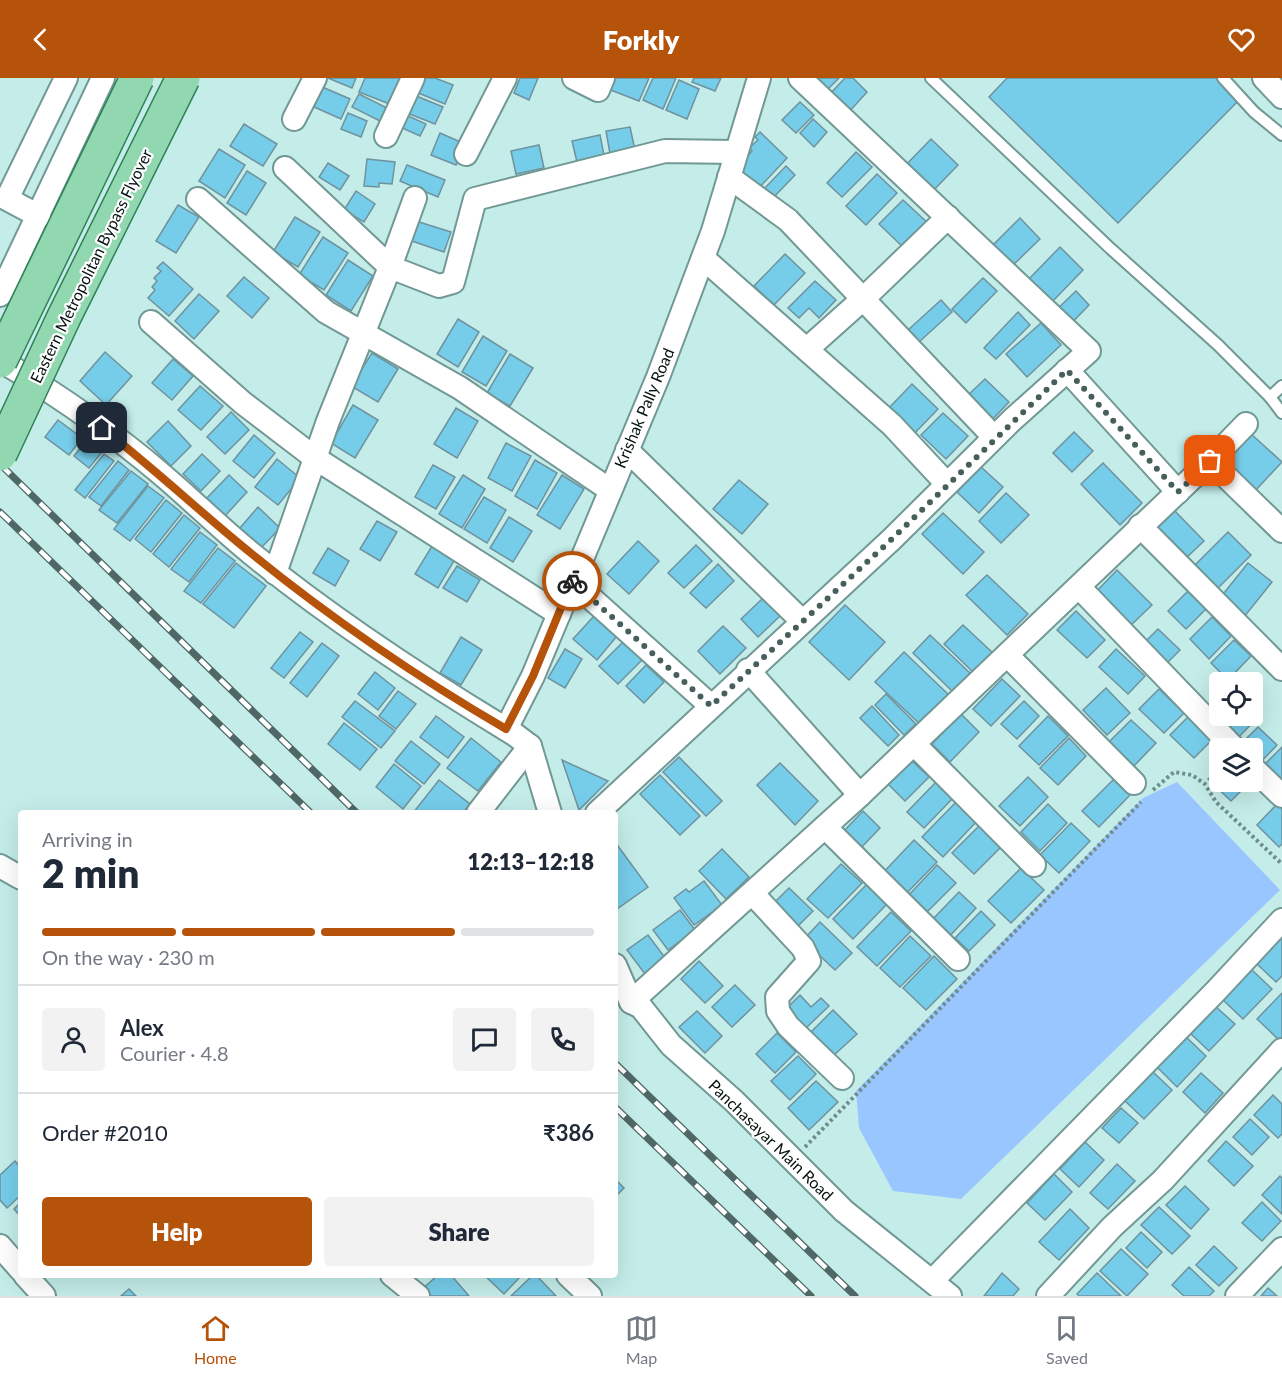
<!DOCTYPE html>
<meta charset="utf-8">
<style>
body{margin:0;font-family:Lato,sans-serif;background:#f2f2f3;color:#1f2937;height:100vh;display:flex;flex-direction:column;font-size:22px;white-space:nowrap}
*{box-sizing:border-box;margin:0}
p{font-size:20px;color:#747a83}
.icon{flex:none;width:33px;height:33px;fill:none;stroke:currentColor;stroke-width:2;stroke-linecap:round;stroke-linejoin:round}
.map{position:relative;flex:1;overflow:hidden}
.details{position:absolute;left:18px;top:732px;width:600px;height:468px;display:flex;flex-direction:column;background:#fff;border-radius:6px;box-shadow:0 6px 24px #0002}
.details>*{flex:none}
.controls{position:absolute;left:1209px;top:594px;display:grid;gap:12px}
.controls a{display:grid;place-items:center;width:54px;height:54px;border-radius:6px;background:#fff;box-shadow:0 6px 24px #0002;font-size:30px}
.pin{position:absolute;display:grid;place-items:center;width:51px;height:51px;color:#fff;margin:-26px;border-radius:12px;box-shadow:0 3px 9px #0006}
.courier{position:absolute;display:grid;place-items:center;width:60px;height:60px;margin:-30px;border:4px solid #b45309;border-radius:50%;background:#fff;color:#222;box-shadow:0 2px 8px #0007}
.summary em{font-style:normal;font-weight:800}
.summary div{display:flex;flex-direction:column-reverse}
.summary{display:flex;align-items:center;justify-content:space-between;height:102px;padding:0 24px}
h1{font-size:39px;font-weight:800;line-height:45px}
.bar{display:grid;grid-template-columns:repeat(4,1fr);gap:9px 6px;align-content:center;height:72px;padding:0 24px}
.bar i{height:8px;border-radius:4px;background:#e0e1e3}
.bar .active{background:#b45309}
.bar p{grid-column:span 4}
.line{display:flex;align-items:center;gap:15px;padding:0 24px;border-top:2px solid #e0e1e3}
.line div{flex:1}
.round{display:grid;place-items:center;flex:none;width:63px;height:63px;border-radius:6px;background:#f2f2f3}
.button{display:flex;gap:12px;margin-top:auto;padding:12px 24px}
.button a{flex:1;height:69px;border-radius:6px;background:#b45309;color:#fff;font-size:24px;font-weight:800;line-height:69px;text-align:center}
.button a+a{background:#f2f2f3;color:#1f2937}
header{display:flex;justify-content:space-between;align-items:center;height:78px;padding:0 24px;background:#b45309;color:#fff;font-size:27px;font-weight:800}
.tabs{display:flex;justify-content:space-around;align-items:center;height:84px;border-top:2px solid #e0e1e3;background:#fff;font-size:16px;color:#747a83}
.tabs a{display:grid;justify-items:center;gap:3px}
.tabs .active{color:#b45309}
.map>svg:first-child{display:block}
</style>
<header><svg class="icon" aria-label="back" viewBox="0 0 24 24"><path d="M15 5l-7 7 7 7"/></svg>Forkly<svg class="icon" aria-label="heart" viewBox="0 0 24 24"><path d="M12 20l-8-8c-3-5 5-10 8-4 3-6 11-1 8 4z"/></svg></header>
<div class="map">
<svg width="1282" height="1218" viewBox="0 0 1282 1218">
<rect width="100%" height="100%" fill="#c4ede9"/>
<polygon fill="#99c6fe" points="1177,704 1280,812 961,1121 893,1113 859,1050 856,1013 1143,720"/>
<g fill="#76cdea" stroke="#6f929e" stroke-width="1.5">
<polygon points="328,0 356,0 352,10"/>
<polygon points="365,0 403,0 392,27 359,14"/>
<polygon points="422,0 435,0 453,7 445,26 416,14"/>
<polygon points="520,0 538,0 529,22 514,15"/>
<polygon points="613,0 649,0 639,23 608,11"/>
<polygon points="653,0 676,0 663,31 643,22"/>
<polygon points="694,0 721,0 715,13 692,4"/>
<polygon points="812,0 839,0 826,13"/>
<polygon points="845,0 853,0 867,14 848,35 829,17"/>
<polygon points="1007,0 1216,0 1239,22 1118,145 989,19"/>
<polygon points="679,2 699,11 687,41 666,32"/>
<polygon points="320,8 350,21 341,41 312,28"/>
<polygon points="359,16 389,31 382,44 352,29"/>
<polygon points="414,17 443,29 435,46 407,35"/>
<polygon points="800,24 814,37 796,55 782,42"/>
<polygon points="348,35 367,43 361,59 341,51"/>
<polygon points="406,37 426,46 420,58 400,49"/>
<polygon points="813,41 827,54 814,69 800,55"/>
<polygon points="244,46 277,66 263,88 230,68"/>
<polygon points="630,49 635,72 610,76 606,53"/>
<polygon points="760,54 787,80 758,111 736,90 752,73 749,70 758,62 755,59"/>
<polygon points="440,55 465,66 456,87 431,77"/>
<polygon points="600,57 604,77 577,84 572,63"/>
<polygon points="931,61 958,87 928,118 901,92"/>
<polygon points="539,67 544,90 516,96 511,73"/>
<polygon points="219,71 245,87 225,120 199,103"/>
<polygon points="856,74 872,89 842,119 827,105"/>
<polygon points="367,81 395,84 392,106 379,105 379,109 364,108"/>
<polygon points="328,85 349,98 340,112 319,99"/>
<polygon points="407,87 445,102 438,119 400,103"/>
<polygon points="786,88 795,97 772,121 763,112"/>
<polygon points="247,93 266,105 246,137 227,125"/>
<polygon points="877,96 897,115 866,147 846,128"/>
<polygon points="356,113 375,126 364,144 344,132"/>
<polygon points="903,122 930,147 906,172 879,146"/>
<polygon points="178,127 199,139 176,175 156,163"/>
<polygon points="295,139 320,154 298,189 273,174"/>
<polygon points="1020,140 1040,161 1011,189 991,169"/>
<polygon points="416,143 451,154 444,174 409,162"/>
<polygon points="323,159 348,175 324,212 299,197"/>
<polygon points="1060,169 1083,192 1050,226 1027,203"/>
<polygon points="785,176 805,195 774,227 754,208"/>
<polygon points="348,182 373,198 351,233 326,217"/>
<polygon points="163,184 193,211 169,238 148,220 155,212 152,209 157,203 154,200 161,193 157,190"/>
<polygon points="244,199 269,220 252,240 227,218"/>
<polygon points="983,200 997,213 966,245 952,231"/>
<polygon points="815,203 836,222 819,240 809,230 799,240 788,230"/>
<polygon points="1076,213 1089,227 1066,251 1052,236"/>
<polygon points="199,216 219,233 194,261 175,243"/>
<polygon points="941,222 952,234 919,264 908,252"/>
<polygon points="1018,234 1030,247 996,281 984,270"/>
<polygon points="458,241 479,254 458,289 437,276"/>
<polygon points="1041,245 1061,267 1027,299 1006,276"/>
<polygon points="483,258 507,273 486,308 462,294"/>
<polygon points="105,274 132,298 106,327 80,303"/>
<polygon points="372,275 398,291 378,324 351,308"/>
<polygon points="510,276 533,290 510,328 487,315"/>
<polygon points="173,281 193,298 172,322 152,305"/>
<polygon points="985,301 1009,324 990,344 965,320"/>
<polygon points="912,306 938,331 911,359 885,334"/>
<polygon points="200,308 223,328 201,352 178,332"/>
<polygon points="353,327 378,342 355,380 331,365"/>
<polygon points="456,330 478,343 457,380 434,366"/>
<polygon points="231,334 249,352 225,376 207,359"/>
<polygon points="943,335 968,358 946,381 921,357"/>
<polygon points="58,342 82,360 69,377 45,359"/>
<polygon points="168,343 191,368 171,388 147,364"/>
<polygon points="1074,354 1093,373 1072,394 1053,375"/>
<polygon points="1250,355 1282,384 1254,414 1223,385"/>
<polygon points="254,357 275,375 254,400 233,383"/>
<polygon points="87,362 102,374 89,390 74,378"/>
<polygon points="506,365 531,378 512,413 488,400"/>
<polygon points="104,376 114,383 85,420 75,412"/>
<polygon points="202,376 220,393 201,413 183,396"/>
<polygon points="277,381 300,400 278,427 255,409"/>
<polygon points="535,382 557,395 537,431 515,418"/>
<polygon points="118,383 129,392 101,428 89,419"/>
<polygon points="1103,385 1142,425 1120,447 1081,406"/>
<polygon points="433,387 455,399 436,431 415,419"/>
<polygon points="981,389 1003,409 979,435 957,414"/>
<polygon points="131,393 148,406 117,445 99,432"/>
<polygon points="229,397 247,414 224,439 205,422"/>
<polygon points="463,397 485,411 462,450 439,436"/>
<polygon points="562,397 584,411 560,451 537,437"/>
<polygon points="739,402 768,426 742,456 713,431"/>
<polygon points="148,408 164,420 130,463 114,451"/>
<polygon points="1006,415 1029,437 1001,465 979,443"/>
<polygon points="484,419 506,432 487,465 464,451"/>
<polygon points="166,422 182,435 151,474 135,461"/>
<polygon points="258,429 280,450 261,470 239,451"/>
<polygon points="1173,431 1204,463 1185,481 1154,450"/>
<polygon points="943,435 984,474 963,496 922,456"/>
<polygon points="184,437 200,450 169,489 153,476"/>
<polygon points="509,439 532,453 513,484 490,470"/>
<polygon points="377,443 397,454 380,483 360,471"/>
<polygon points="200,454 217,467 189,504 171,491"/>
<polygon points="1228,454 1251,477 1216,512 1193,489"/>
<polygon points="638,463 659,483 629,516 607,496"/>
<polygon points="696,467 712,483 684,510 668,495"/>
<polygon points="432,468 455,481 438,510 415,496"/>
<polygon points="218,470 235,483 201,525 184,513"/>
<polygon points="328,470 349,483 335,508 313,495"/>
<polygon points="236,485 266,508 234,550 203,526"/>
<polygon points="1248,485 1272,504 1244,539 1220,520"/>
<polygon points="718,486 734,503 706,530 690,515"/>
<polygon points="457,488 480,502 467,524 443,510"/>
<polygon points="1117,492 1152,527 1128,550 1094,516"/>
<polygon points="987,497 1028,536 1007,557 966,517"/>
<polygon points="1190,511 1208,529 1186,551 1168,533"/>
<polygon points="763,520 780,538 758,559 741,541"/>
<polygon points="845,527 885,564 849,602 809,564"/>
<polygon points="1076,533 1105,562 1087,580 1057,552"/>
<polygon points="594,538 617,558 597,582 573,561"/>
<polygon points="1212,539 1231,558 1209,581 1190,561"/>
<polygon points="963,547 994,576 975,596 944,566"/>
<polygon points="723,548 746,570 720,596 698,573"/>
<polygon points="1158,551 1180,572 1162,590 1140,569"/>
<polygon points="300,554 313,564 284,600 271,590"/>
<polygon points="930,557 971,596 953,614 913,575"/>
<polygon points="461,559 482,572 461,607 440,595"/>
<polygon points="1234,562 1251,578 1228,602 1211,585"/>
<polygon points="624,563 642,582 618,606 599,588"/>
<polygon points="322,565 339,578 307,619 290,605"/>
<polygon points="565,571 582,581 565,610 548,600"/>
<polygon points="1116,571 1145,598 1128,616 1099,589"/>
<polygon points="904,574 950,618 922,648 875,604"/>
<polygon points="646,587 664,604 644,625 626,608"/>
<polygon points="375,594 395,610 378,632 358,616"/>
<polygon points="1002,601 1020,618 991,648 973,631"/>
<polygon points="1106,610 1130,635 1107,657 1083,632"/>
<polygon points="1159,611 1184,635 1164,655 1139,631"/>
<polygon points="398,613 416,626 396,651 379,638"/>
<polygon points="886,616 916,646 904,657 875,627"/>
<polygon points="355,623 395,653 381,670 342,639"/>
<polygon points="1024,623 1039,638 1017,661 1001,646"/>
<polygon points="872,628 899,657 888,668 860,640"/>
<polygon points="1220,632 1220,638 1252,638 1256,641 1236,662 1213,639"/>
<polygon points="961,636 979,654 950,684 932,666"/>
<polygon points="436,638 464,659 448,680 420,659"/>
<polygon points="1048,638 1068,658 1039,687 1019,668"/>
<polygon points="1189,638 1213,661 1194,680 1170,657"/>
<polygon points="1131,642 1156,665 1133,689 1108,665"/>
<polygon points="344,645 377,671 360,692 328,666"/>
<polygon points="1258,649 1277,667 1256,689 1252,686 1252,670 1237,670"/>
<polygon points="471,660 501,684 478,713 447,690"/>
<polygon points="1069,660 1086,678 1058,707 1040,690"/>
<polygon points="411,663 440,686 424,706 395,683"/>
<polygon points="1282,669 1282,712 1260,691"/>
<polygon points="679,679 722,723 706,738 663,694"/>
<polygon points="909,680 929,699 905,723 886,704"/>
<polygon points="562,682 608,703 579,732"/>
<polygon points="780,685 818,723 795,747 757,707"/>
<polygon points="394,686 421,708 403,731 376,709"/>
<polygon points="1220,689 1220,704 1250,704 1231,723 1208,701"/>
<polygon points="660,697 700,738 680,757 640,716"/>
<polygon points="1028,699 1048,719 1020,748 999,728"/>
<polygon points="1114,701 1130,717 1099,749 1082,733"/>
<polygon points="439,702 470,726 463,735 413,735"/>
<polygon points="936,704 953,720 924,750 907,734"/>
<polygon points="958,722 978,742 943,779 922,759"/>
<polygon points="1278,725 1282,729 1282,766 1279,769 1257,747"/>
<polygon points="1048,726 1067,745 1040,773 1021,754"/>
<polygon points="863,733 880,750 860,771 843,754"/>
<polygon points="1071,745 1090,763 1059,795 1040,777"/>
<polygon points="979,748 1001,769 974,796 952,775"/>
<polygon points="914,762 937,784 902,820 880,798"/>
<polygon points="615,764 648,809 617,831 615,828"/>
<polygon points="722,771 749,799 726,821 699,793"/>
<polygon points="841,786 862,805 828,840 807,821"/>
<polygon points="937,787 956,805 924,837 906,820"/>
<polygon points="1021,790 1044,812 1011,845 988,823"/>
<polygon points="704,803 722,827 694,847 674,820 686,811 689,814"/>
<polygon points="867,806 887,826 853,861 833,841"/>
<polygon points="789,810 813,833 795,851 771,828"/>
<polygon points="959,814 976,830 947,861 930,844"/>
<polygon points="680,832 695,852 668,872 653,852"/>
<polygon points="981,833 995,847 969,873 955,860"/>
<polygon points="891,834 911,853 877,888 857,869"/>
<polygon points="820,844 852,875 835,892 803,862"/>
<polygon points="648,857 666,881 645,896 627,872"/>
<polygon points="910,858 931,878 900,909 880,890"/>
<polygon points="1282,858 1282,898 1276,904 1256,885"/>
<polygon points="934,878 957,901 926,932 903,910"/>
<polygon points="699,883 723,908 705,925 681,901"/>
<polygon points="1252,892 1272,911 1243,941 1223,922"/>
<polygon points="735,907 755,927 732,949 712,929"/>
<polygon points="1282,915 1282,959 1279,962 1257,941"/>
<polygon points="800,917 811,929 821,920 829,928 806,950 787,930"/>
<polygon points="1215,928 1235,946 1209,973 1190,955"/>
<polygon points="833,932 857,956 833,978 810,955"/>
<polygon points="697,933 722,958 705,975 679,949"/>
<polygon points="777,955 796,974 775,995 756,976"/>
<polygon points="1186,959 1206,978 1177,1009 1157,989"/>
<polygon points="798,978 816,996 790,1022 771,1003"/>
<polygon points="1153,994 1172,1012 1144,1041 1125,1023"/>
<polygon points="1201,995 1223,1015 1205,1035 1183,1014"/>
<polygon points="816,1003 838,1024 809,1052 788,1030"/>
<polygon points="1273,1017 1282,1026 1282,1056 1278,1060 1254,1037"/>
<polygon points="1121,1030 1138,1045 1119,1065 1102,1050"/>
<polygon points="1250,1041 1269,1059 1252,1077 1233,1059"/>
<polygon points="1226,1063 1253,1088 1234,1108 1208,1083"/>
<polygon points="1085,1064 1104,1082 1079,1109 1060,1091"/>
<polygon points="15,1083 21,1090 21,1117 7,1130 0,1122 0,1097"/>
<polygon points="1117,1086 1135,1103 1108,1131 1090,1115"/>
<polygon points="1054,1096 1072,1114 1045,1142 1027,1125"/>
<polygon points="1280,1098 1282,1100 1282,1136 1262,1117"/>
<polygon points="615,1101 624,1110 615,1119"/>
<polygon points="1185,1108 1209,1131 1191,1151 1166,1127"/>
<polygon points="21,1124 21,1139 14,1131"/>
<polygon points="1262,1124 1281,1143 1262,1163 1242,1145"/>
<polygon points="1159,1129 1190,1158 1172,1176 1141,1147"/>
<polygon points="1070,1131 1089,1150 1059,1182 1039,1164"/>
<polygon points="1141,1154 1162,1174 1147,1190 1126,1170"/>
<polygon points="1214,1168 1237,1190 1219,1208 1196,1187"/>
<polygon points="1121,1171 1148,1196 1127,1218 1100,1193"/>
<polygon points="1189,1189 1214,1213 1209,1218 1184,1218 1172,1207"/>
<polygon points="1002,1195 1019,1211 1013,1218 984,1218"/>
<polygon points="1097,1195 1121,1218 1079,1218 1077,1216"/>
<polygon points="438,1197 451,1197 469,1218 426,1218 421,1212"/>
<polygon points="484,1197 522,1197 504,1216"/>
<polygon points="533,1197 536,1197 556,1218 511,1218"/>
<polygon points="1268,1210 1277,1218 1261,1218"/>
<polygon points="129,1211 136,1218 121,1218"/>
</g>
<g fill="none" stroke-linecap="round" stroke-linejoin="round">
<g stroke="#719895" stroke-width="14">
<g id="service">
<polyline points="931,0 1111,171 1218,267 1270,319 1282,335"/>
<polyline points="1223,0 1254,34 1282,57"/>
<polyline points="1270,319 1282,308"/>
</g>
</g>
<g stroke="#719895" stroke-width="26">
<g id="minor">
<polyline points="574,0 598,12 603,0"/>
<polyline points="1264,0 1282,19"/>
<polyline points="294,41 315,0"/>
<polyline points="386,58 413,0"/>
<polyline points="466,76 505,0"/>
<polyline points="729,99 788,142 994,359"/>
<polyline points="415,120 390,189 439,208 453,204 475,121 665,73 736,74"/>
<polyline points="198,121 326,234 460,310 610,412"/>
<polyline points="39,138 7,121 66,0"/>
<polyline points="703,180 892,347 947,406"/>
<polyline points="0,217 103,0"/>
<polyline points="151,244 243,325 315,380 559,536"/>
<polyline points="807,271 863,221 948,139"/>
<path d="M0 282C56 316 110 352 160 395 191 421 220 450 252 476 334 543 423 601 514 656L530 668 550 735"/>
<polyline points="1067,292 1178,414"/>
<polyline points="627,372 802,543"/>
<polyline points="1210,383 1282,453"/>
<polyline points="1140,448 1282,591"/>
<polyline points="275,495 328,343 390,189 285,90"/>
<polyline points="572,503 711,628"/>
<polyline points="1079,509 1234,670"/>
<polyline points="1007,577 1134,705"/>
<polyline points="748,592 860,717"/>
<polyline points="506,651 533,598 658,299 713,153 759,0"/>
<polyline points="914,666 1034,787"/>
<polyline points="1252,689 1282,718"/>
<polyline points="478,735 530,668"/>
<polyline points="597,735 892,461 1012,342 1089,273 800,0"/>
<polyline points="825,749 958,881"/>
<polyline points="0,788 21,800"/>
<polyline points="752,815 803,870 809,883 777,919 778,933 788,948 842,1000"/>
<polyline points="615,887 631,924 641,929 671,967 734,1023 844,1133 950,1218"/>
<polyline points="631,924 860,717 1210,383 1246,346"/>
<polyline points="0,1168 21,1192"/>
<polyline points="25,1197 44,1218"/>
<polyline points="392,1197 418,1218"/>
<polyline points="568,1197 590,1218"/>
<polyline points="932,1203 1215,914 1282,842"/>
<polyline points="1048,1218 1112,1149 1163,1102 1282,972"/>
<polyline points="1237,1218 1282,1171"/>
</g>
</g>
<g stroke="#708d8b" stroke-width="4" stroke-dasharray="3 3" stroke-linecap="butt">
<polyline points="1153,712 1174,694 1192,697 1205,706 1216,724 1282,786"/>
<polyline points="805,1069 1141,724"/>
</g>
<use href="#service" stroke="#fff" stroke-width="10"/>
<use href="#minor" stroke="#fff" stroke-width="22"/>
<g stroke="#4f6866" stroke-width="7">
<g id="rail">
<polyline points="0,386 357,735"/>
<polyline points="0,434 311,735"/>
<polyline points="615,985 855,1218"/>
<polyline points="615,1029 811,1218"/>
</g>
</g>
<use href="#rail" stroke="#fff" stroke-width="4.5" stroke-dasharray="14" stroke-linecap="butt"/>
<g stroke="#2f8157" stroke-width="36" stroke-linecap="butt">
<g id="primary-bridge">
<polyline points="0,283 137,0"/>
<polyline points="0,376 64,239 183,0"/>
</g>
</g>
<use href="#primary-bridge" stroke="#91d8b1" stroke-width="33"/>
</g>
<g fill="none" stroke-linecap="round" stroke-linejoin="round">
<polyline stroke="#475e5c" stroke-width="6" stroke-dasharray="0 10.8" points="572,503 711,628 892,461 1067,292 1178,414 1210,383"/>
<path stroke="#b45309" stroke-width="8" d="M102 350C155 391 201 435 252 476 332 541 417 599 506 651L533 598 572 503"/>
</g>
<g text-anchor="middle" stroke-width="4.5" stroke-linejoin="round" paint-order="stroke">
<g font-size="16" fill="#031110" stroke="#fff">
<text transform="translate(91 188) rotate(-64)" y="6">Eastern Metropolitan Bypass Flyover</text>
<text transform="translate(644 330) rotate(-67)" y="6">Krishak Pally Road</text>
<text transform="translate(771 1062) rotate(44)" y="6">Panchasayar Main Road</text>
</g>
</g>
</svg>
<div class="controls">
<a><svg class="icon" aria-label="locate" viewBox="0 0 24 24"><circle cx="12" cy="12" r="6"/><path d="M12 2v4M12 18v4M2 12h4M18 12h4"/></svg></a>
<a><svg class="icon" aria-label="layers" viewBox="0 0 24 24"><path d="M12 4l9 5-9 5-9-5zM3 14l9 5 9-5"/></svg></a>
</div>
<div class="pin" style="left:1210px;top:383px;background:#ea580c"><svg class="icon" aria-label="bag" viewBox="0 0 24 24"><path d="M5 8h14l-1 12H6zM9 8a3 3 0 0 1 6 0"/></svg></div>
<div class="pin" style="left:102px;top:350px;background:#1f2937"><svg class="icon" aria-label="home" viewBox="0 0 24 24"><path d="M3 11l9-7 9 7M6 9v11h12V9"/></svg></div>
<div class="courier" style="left:572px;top:503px"><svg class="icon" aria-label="bike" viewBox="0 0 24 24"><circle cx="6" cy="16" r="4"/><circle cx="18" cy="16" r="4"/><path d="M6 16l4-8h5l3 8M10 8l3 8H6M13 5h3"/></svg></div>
<section class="details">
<div class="summary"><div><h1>2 min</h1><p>Arriving in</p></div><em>12:13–12:18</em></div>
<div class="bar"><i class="active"></i><i class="active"></i><i class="active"></i><i></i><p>On the way · 230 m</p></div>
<div class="line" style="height:108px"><a class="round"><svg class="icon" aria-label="person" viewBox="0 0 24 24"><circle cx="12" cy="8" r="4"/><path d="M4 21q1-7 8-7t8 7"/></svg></a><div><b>Alex</b><p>Courier · 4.8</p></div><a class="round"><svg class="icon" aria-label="chat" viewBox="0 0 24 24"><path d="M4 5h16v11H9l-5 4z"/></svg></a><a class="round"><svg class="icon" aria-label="phone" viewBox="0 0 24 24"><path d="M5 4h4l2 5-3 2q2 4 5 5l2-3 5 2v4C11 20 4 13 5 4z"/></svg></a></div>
<div class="line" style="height:78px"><div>Order #2010</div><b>₹386</b></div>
<div class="button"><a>Help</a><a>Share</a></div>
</section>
</div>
<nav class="tabs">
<a class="active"><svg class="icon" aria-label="home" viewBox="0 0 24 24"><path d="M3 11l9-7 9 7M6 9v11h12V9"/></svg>Home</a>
<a><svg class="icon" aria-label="map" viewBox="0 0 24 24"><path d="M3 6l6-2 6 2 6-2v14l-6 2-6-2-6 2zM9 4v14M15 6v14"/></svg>Map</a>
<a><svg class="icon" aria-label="saved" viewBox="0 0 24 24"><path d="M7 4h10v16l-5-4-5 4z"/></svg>Saved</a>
</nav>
